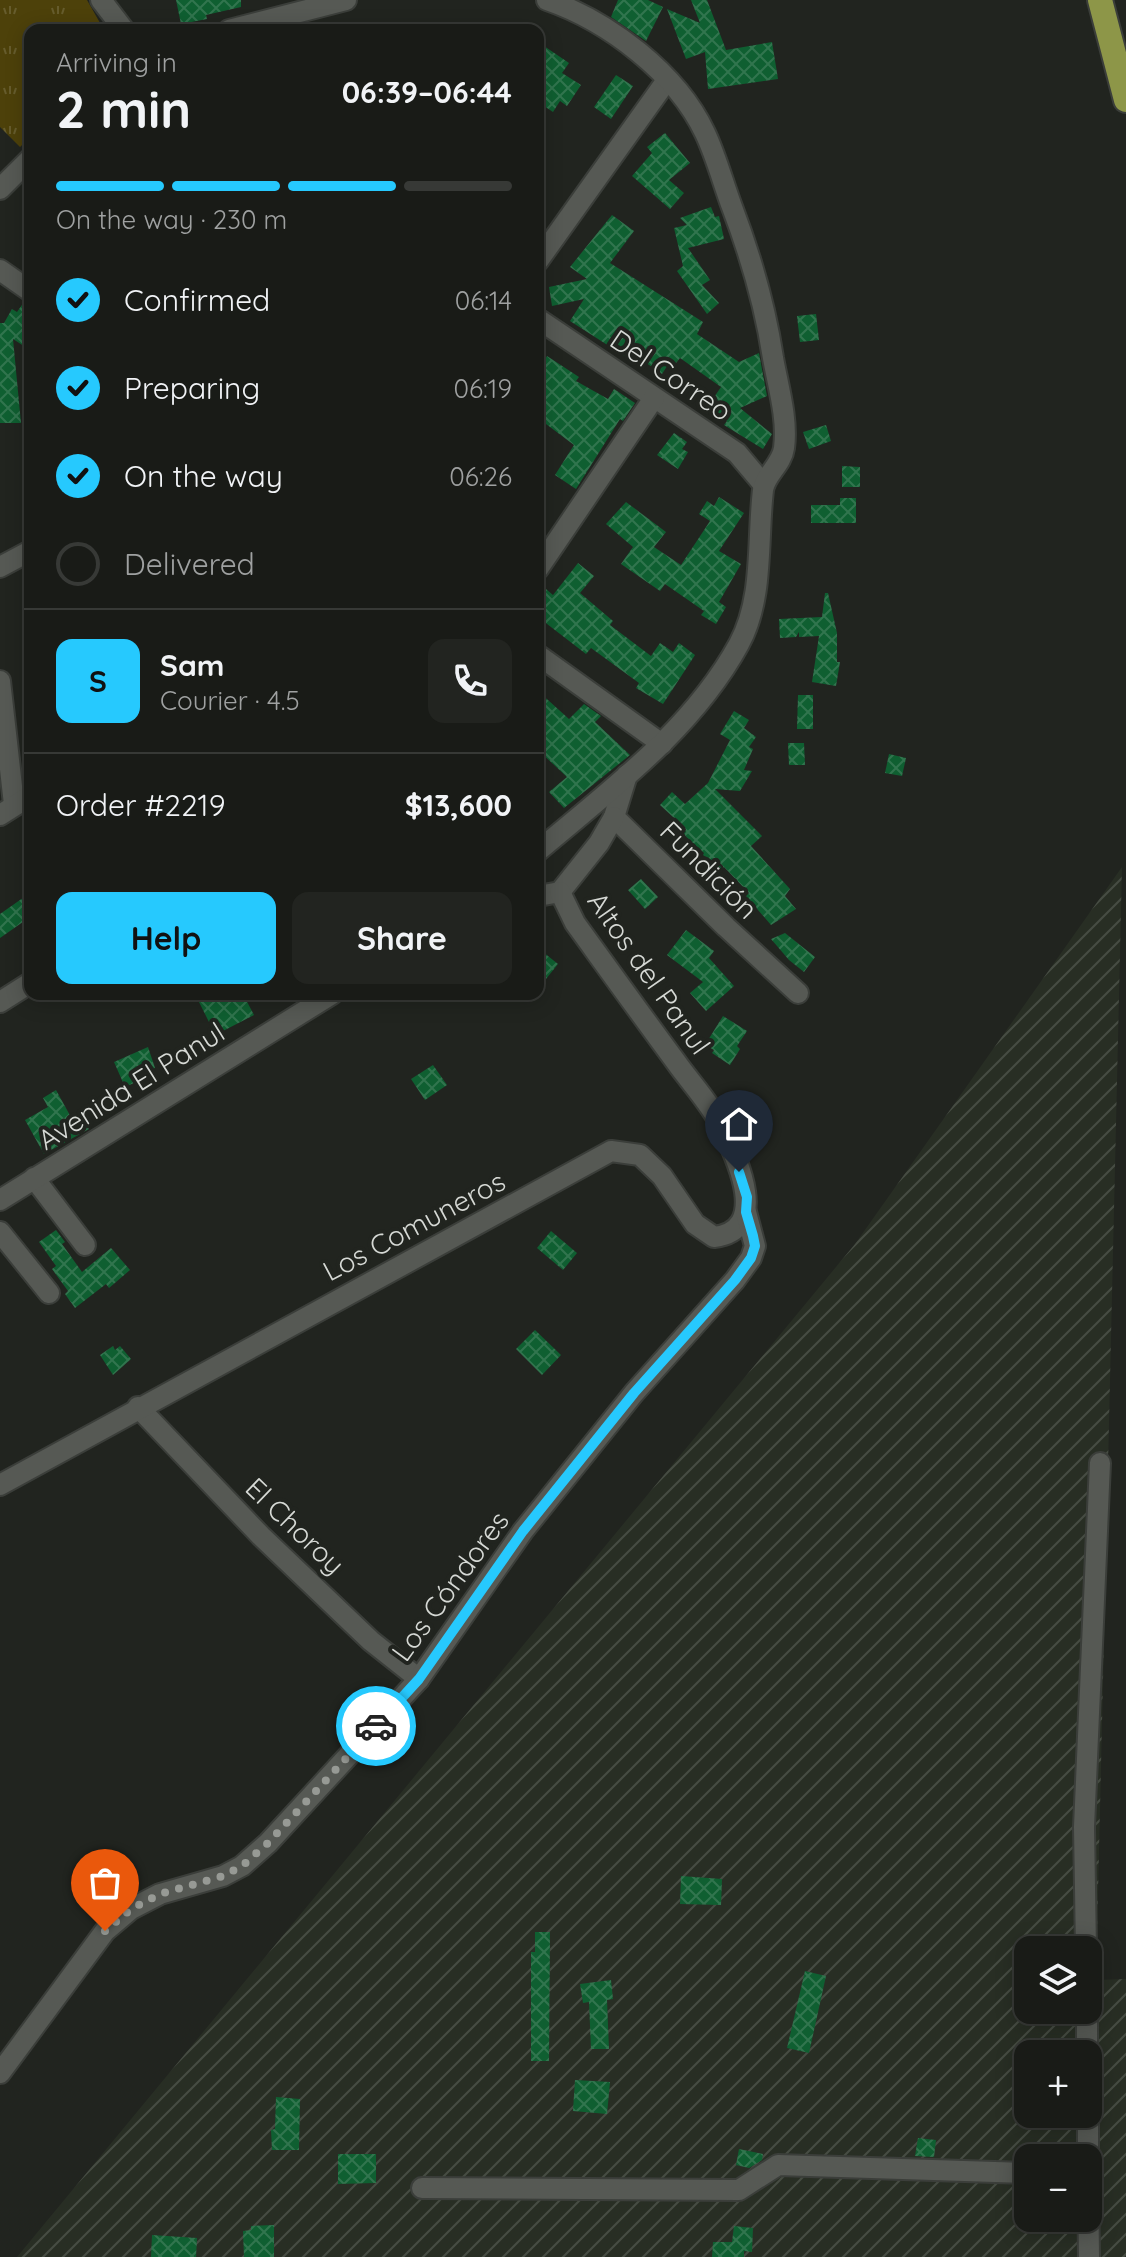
<!DOCTYPE html>
<meta charset="utf-8">
<style>
body{margin:0;font-family:Quicksand,sans-serif;background:#222420;color:#f1f3f6;height:100vh;display:flex;flex-direction:column;font-size:30px;white-space:nowrap}
*{box-sizing:border-box;margin:0}
p{font-size:26px;color:#9fa1a1}
.icon{flex:none;width:44px;height:44px;fill:none;stroke:currentColor;stroke-width:2;stroke-linecap:round;stroke-linejoin:round}
.map{position:relative;flex:1;overflow:hidden}
.drawer{position:absolute;left:24px;top:24px;width:520px;height:976px;display:flex;flex-direction:column;background:#191b17;border-radius:16px;box-shadow:0 4px 20px #0003,0 0 0 2px #373936}
.drawer>*{flex:none}
.controls{position:absolute;left:1014px;top:1936px;display:grid;gap:16px}
.controls a{display:grid;place-items:center;width:88px;height:88px;border-radius:16px;background:#191b17;box-shadow:0 4px 20px #0003,0 0 0 2px #373936;font-size:40px}
.pin{position:absolute;display:grid;place-items:center;width:68px;height:68px;color:#fff;margin:-82px -34px;border-radius:50% 50% 50% 0;rotate:-45deg;box-shadow:0 0 8px #0007}
.pin .icon{rotate:45deg}
.courier{position:absolute;display:grid;place-items:center;width:80px;height:80px;margin:-40px;border:6px solid #26c9fe;border-radius:50%;background:#fff;color:#222;box-shadow:0 2px 10px #0007}
.headline em{font-style:normal;font-weight:700}
.headline div{display:flex;flex-direction:column-reverse}
.headline{display:flex;align-items:center;justify-content:space-between;height:136px;padding:0 32px}
h1{font-size:52px;font-weight:700;line-height:60px}
.bar{display:grid;grid-template-columns:repeat(4,1fr);gap:12px 8px;align-content:center;height:96px;padding:0 32px}
.bar i{height:10px;border-radius:6px;background:#373936}
.bar .active{background:#26c9fe}
.bar p{grid-column:span 4}
.line{display:flex;align-items:center;gap:20px;padding:0 32px;border-top:2px solid #373936}
.line div{flex:1}
.round{display:grid;place-items:center;flex:none;width:84px;height:84px;border-radius:16px;background:#222420}
ol{padding:0 32px;list-style:none}
li{display:flex;align-items:center;gap:24px;height:88px}
li p{margin-inline-start:auto}
li .icon{padding:8px;border-radius:50%;background:#26c9fe;color:#111;stroke-width:4}
li:last-child{color:#9fa1a1}
li i{width:44px;height:44px;border:4px solid #373936;border-radius:50%}
.action{display:flex;gap:16px;margin-top:auto;padding:16px 32px}
.action a{flex:1;height:92px;border-radius:16px;background:#26c9fe;color:#111;font-size:32px;font-weight:700;line-height:92px;text-align:center}
.action a+a{background:#222420;color:#f1f3f6}
.map>svg:first-child{display:block}
</style>
<div class="map">
<svg width="1126" height="2257" viewBox="0 0 1126 2257">
<defs>
<pattern id="industrial-furrows" width="10" height="10" patternUnits="userSpaceOnUse" patternTransform="scale(2)"><rect width="10" height="10" fill="#282e24"/><path d="M-1 1l2-2M0 10L10 0M9 11l2-2" fill="none" stroke="#464c43"/></pattern>
<pattern id="park-tufts" width="24" height="20" patternUnits="userSpaceOnUse" patternTransform="scale(2)"><rect width="24" height="20" fill="#4d410a"/><path d="M3 7l-1-3M5 7V3M7 7l1-3M15 17l-1-3M17 17v-4M19 17l1-3" fill="none" stroke="#665c2d"/></pattern>
<pattern id="building-cross-hatch" width="8" height="8" patternUnits="userSpaceOnUse" patternTransform="scale(2)"><rect width="8" height="8" fill="#0f5f31"/><path d="M0 0l8 8M0 8l8-8" fill="none" stroke="#31754e"/></pattern>
</defs>
<rect width="100%" height="100%" fill="#21241f"/>
<path fill="url(#industrial-furrows)" fill-rule="evenodd" d="M1122 867 1096 1980 1126 1979V2257H17L855 1244ZM1028 1950H1088V2010H1028ZM1028 2054H1088V2114H1028ZM1028 2158H1088V2218H1028Z"/>
<polygon fill="url(#park-tufts)" points="0,0 87,0 104,30 30,30 30,137 20,147 0,127"/>
<g fill="url(#building-cross-hatch)">
<polygon points="176,0 241,0 241,7 206,15 207,19 181,24"/>
<polygon points="618,0 648,0 663,7 646,41 611,17"/>
<polygon points="691,0 707,0 726,50 772,42 778,79 708,89 705,52 686,59 667,9 700,23"/>
<polygon points="544,46 569,63 562,73 581,85 567,106 560,101 553,112 538,102 538,55"/>
<polygon points="616,75 633,86 611,119 594,107"/>
<polygon points="665,133 690,163 669,180 684,193 670,209 632,176 652,153 647,147"/>
<polygon points="711,207 715,217 719,216 724,239 688,248 710,280 702,285 719,303 707,314 677,271 683,266 674,228 687,225 680,218"/>
<polygon points="612,215 634,231 610,263 703,322 697,334 739,362 759,353 767,396 740,408 772,434 763,449 724,425 727,421 708,406 721,387 680,358 676,363 671,360 662,374 629,351 626,356 623,355 570,321 584,299 552,306 549,287 587,279 570,267"/>
<polygon points="24,302 30,304 30,350 13,339 21,423 0,423 0,323 4,323 12,309 17,312"/>
<polygon points="816,314 819,340 800,342 797,316"/>
<polygon points="547,356 579,377 576,381 608,399 614,389 635,403 623,421 620,419 576,489 555,475 574,445 538,418 538,369"/>
<polygon points="826,425 831,441 809,449 803,432"/>
<polygon points="674,433 687,442 682,449 688,452 678,469 657,455"/>
<polygon points="842,466 860,467 860,487 842,487"/>
<polygon points="719,497 744,513 719,551 741,564 719,602 726,607 716,624 701,615 704,611 665,584 660,591 621,564 633,547 606,524 626,502 666,532 654,547 681,565 710,521 699,514 707,501 714,506"/>
<polygon points="840,498 856,498 856,523 811,523 811,505 840,505"/>
<polygon points="578,563 594,576 580,593 613,621 610,625 651,656 660,643 673,652 679,643 695,655 663,704 636,688 639,683 591,648 586,654 538,617 538,599 546,589 553,595"/>
<polygon points="825,593 828,593 837,633 837,662 840,662 836,686 812,682 819,636 799,637 799,632 796,637 780,638 779,619 822,617"/>
<polygon points="538,691 569,719 584,704 601,716 595,722 630,755 564,808 549,792 567,777 538,750"/>
<polygon points="798,695 813,695 813,729 797,729"/>
<polygon points="734,711 749,720 744,728 756,737 749,747 753,749 744,770 752,771 740,791 715,789 762,836 751,846 790,889 785,896 796,909 771,925 746,896 749,893 724,867 722,869 703,855 704,853 681,832 685,828 660,805 672,792 685,804 708,783 730,740 720,734"/>
<polygon points="788,743 804,743 805,765 789,765"/>
<polygon points="889,754 906,758 902,776 885,773"/>
<polygon points="641,879 658,897 645,909 628,890"/>
<polygon points="30,893 30,917 0,938 0,914"/>
<polygon points="686,930 714,951 709,958 734,986 706,1011 690,993 703,982 667,955"/>
<polygon points="785,933 815,957 804,972 789,960 771,939"/>
<polygon points="538,948 558,964 538,989"/>
<polygon points="209,994 243,994 254,1015 223,1031 217,1019 209,1022 198,1000"/>
<polygon points="723,1016 747,1031 737,1046 740,1049 730,1065 712,1053 714,1050 705,1045"/>
<polygon points="148,1047 155,1068 143,1072 145,1078 125,1087 114,1062"/>
<polygon points="433,1065 447,1085 425,1100 411,1079"/>
<polygon points="56,1090 72,1119 79,1114 89,1129 44,1154 25,1120 48,1107 43,1098"/>
<polygon points="56,1230 65,1242 62,1244 82,1272 111,1248 130,1270 109,1288 106,1284 75,1308 65,1294 68,1291 52,1269 56,1266 39,1242"/>
<polygon points="551,1231 577,1253 563,1270 537,1248"/>
<polygon points="535,1330 561,1355 542,1375 516,1349"/>
<polygon points="113,1346 115,1350 120,1346 131,1359 113,1375 100,1355"/>
<polygon points="681,1876 722,1879 721,1905 680,1904"/>
<polygon points="535,1932 550,1932 549,2061 531,2061 531,1952 535,1952"/>
<polygon points="805,1971 826,1976 809,2053 787,2048"/>
<polygon points="611,1980 613,1999 607,2000 609,2049 591,2049 589,2002 583,2003 580,1984"/>
<polygon points="575,2080 610,2082 607,2114 573,2111"/>
<polygon points="276,2097 300,2099 299,2150 272,2150 271,2130 275,2129"/>
<polygon points="918,2138 936,2140 934,2157 915,2156"/>
<polygon points="739,2149 763,2154 762,2160 749,2168 736,2165"/>
<polygon points="338,2154 376,2154 376,2183 338,2184"/>
<polygon points="274,2225 274,2257 244,2257 243,2231 251,2230 251,2226"/>
<polygon points="734,2226 753,2228 752,2252 744,2251 744,2257 712,2257 713,2242 732,2242"/>
<polygon points="152,2235 197,2238 196,2257 151,2257"/>
</g>
<g fill="none" stroke-linecap="round" stroke-linejoin="round">
<g stroke="#3b3e3a" stroke-width="24">
<g id="minor">
<polyline points="101,0 124,30"/>
<polyline points="229,30 346,0"/>
<polyline points="0,189 30,159"/>
<polyline points="538,261 667,80"/>
<polyline points="0,270 30,291"/>
<polyline points="538,319 737,453 764,485"/>
<polyline points="0,567 30,551"/>
<polyline points="538,569 654,398"/>
<polyline points="538,655 662,744"/>
<polyline points="0,681 14,804"/>
<polyline points="627,775 614,817 726,927 798,993"/>
<polyline points="0,815 30,796"/>
<path d="M538 851C611 789 692 730 739 644 764 598 757 541 763 490 765 475 782 464 784 448 788 419 778 386 773 358 765 305 751 257 732 207 723 183 716 156 705 133 677 73 608 21 547 0"/>
<polyline points="538,896 560,892 599,843 614,817"/>
<polyline points="0,1002 30,983"/>
<polyline points="34,1178 85,1245"/>
<polyline points="0,1200 332,994"/>
<polyline points="0,1232 49,1293"/>
<polyline points="138,1407 261,1536 371,1641 419,1679"/>
<path d="M0 1485 611 1151 640 1155 662 1176 695 1224 714 1237C771 1230 737 1159 722 1127 711 1104 690 1082 676 1062 642 1016 609 970 575 923L560 892"/>
<polyline points="1086,1950 1084,1827 1100,1463"/>
<polyline points="1087,2010 1087,2054"/>
<polyline points="0,2073 105,1931 131,1909 160,1894 223,1876 242,1866 268,1843 419,1679 523,1531 634,1393 735,1280 751,1258 755,1246 746,1212"/>
<polyline points="1088,2114 1088,2158"/>
<polyline points="1088,2178 1089,2257"/>
<polyline points="422,2188 739,2190 778,2165 1028,2173"/>
</g>
</g>
<g stroke="#3b3e3a" stroke-width="28">
<polyline id="highway" points="1100,0 1126,100"/>
</g>
<use href="#minor" stroke="#565954" stroke-width="20"/>
<use href="#highway" stroke="#8d9648" stroke-width="24"/>
</g>
<g fill="none" stroke-linecap="round" stroke-linejoin="round">
<polyline stroke="#979a95" stroke-width="8" stroke-dasharray="0 14.4" points="105,1931 131,1909 160,1894 223,1876 242,1866 268,1843 376,1726"/>
<polyline stroke="#26c9fe" stroke-width="10" points="376,1726 419,1679 523,1531 634,1393 735,1280 751,1258 755,1246 753,1236 746,1212 747,1197 739,1172"/>
</g>
<g text-anchor="middle" stroke-width="8" stroke-linejoin="round" paint-order="stroke">
<g font-size="28" fill="#d6d9d5" stroke="#21241f">
<text transform="translate(671 375) rotate(34)" y="10">Del Correo</text>
<text transform="translate(709 870) rotate(45)" y="10">Fundición</text>
<text transform="translate(649 973) rotate(55)" y="10">Altos del Panul</text>
<text transform="translate(131 1086) rotate(-32)" y="10">Avenida El Panul</text>
<text transform="translate(414 1226) rotate(-28)" y="10">Los Comuneros</text>
<text transform="translate(295 1526) rotate(44)" y="10">El Choroy</text>
<text transform="translate(450 1586) rotate(-54)" y="10">Los Cóndores</text>
</g>
</g>
</svg>
<div class="controls">
<a><svg class="icon" aria-label="layers" viewBox="0 0 24 24"><path d="M12 4l9 5-9 5-9-5zM3 14l9 5 9-5"/></svg></a>
<a>+</a>
<a>−</a>
</div>
<div class="pin" style="left:105px;top:1931px;background:#ea580c"><svg class="icon" aria-label="bag" viewBox="0 0 24 24"><path d="M5 8h14l-1 12H6zM9 8a3 3 0 0 1 6 0"/></svg></div>
<div class="pin" style="left:739px;top:1172px;background:#1f2937"><svg class="icon" aria-label="home" viewBox="0 0 24 24"><path d="M3 11l9-7 9 7M6 9v11h12V9"/></svg></div>
<div class="courier" style="left:376px;top:1726px"><svg class="icon" aria-label="car" viewBox="0 0 24 24"><path d="M5 17H2v-5l4-1 3-4h7l3 4 3 1v5h-3M9 17h6M6 11h13"/><circle cx="7" cy="17" r="2"/><circle cx="17" cy="17" r="2"/></svg></div>
<section class="drawer">
<div class="headline"><div><h1>2 min</h1><p>Arriving in</p></div><em>06:39–06:44</em></div>
<div class="bar"><i class="active"></i><i class="active"></i><i class="active"></i><i></i><p>On the way · 230 m</p></div>
<ol>
<li><svg class="icon" aria-label="check" viewBox="0 0 24 24"><path d="M5 12l5 5 9-10"/></svg>Confirmed<p>06:14</p></li>
<li><svg class="icon" aria-label="check" viewBox="0 0 24 24"><path d="M5 12l5 5 9-10"/></svg>Preparing<p>06:19</p></li>
<li><svg class="icon" aria-label="check" viewBox="0 0 24 24"><path d="M5 12l5 5 9-10"/></svg>On the way<p>06:26</p></li>
<li><i></i>Delivered</li>
</ol>
<div class="line" style="height:144px"><b class="round" style="background:#26c9fe;color:#111">S</b><div><b>Sam</b><p>Courier · 4.5</p></div><a class="round"><svg class="icon" aria-label="phone" viewBox="0 0 24 24"><path d="M5 4h4l2 5-3 2q2 4 5 5l2-3 5 2v4C11 20 4 13 5 4z"/></svg></a></div>
<div class="line" style="height:104px"><div>Order #2219</div><b>$13,600</b></div>
<div class="action"><a>Help</a><a>Share</a></div>
</section>
</div>
